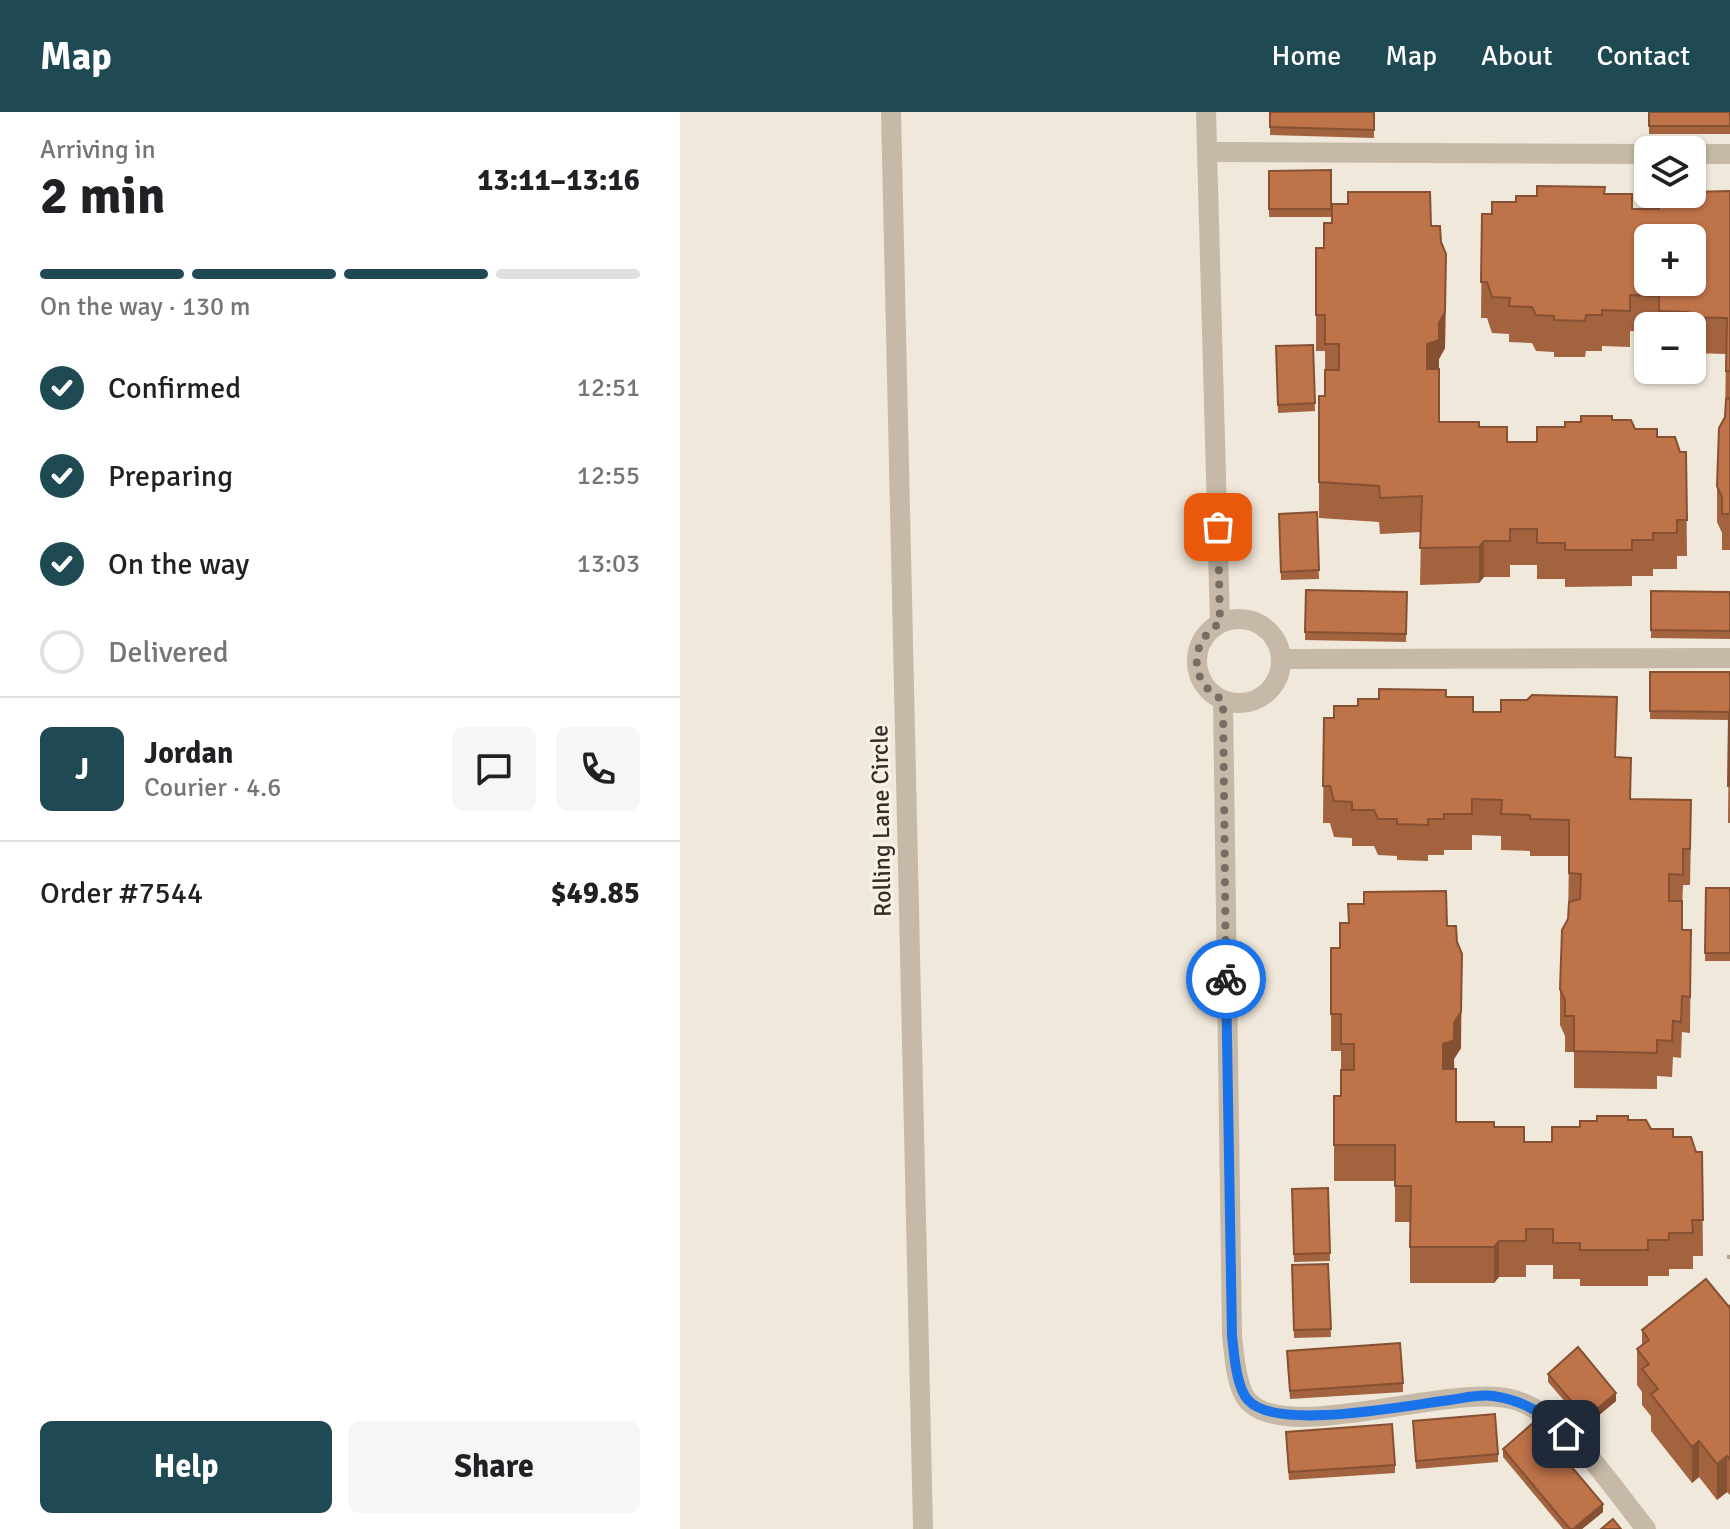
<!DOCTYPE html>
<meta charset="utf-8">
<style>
body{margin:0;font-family:Signika,sans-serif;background:#f6f6f6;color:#202124;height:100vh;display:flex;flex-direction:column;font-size:30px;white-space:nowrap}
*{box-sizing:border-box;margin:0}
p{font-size:26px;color:#757577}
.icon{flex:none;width:44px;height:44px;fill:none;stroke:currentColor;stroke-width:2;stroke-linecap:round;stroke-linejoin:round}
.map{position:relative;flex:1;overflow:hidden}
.sheet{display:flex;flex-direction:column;background:#fff;width:680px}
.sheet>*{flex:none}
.buttons{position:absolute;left:954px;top:24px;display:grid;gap:16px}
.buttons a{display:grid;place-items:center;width:72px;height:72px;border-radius:12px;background:#fff;box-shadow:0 2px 6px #0004;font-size:40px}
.pin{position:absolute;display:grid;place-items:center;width:68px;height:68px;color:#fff;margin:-34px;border-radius:16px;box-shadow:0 4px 12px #0006}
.courier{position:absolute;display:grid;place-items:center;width:80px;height:80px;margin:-40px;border:6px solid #1a73e8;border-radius:50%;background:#fff;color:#222;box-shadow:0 2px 10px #0007}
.headline em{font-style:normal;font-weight:700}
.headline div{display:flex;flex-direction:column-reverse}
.headline{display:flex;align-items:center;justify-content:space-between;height:136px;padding:0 40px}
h1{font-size:52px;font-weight:700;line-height:60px}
.bar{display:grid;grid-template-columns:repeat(4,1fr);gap:12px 8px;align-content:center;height:96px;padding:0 40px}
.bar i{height:10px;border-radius:6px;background:#e0e0e0}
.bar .selected{background:#1f4a53}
.bar p{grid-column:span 4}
.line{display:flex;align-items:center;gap:20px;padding:0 40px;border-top:2px solid #e0e0e0}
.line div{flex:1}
.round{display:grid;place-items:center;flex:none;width:84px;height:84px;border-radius:12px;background:#f6f6f6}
ol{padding:0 40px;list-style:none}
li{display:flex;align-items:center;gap:24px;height:88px}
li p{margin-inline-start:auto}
li .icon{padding:8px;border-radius:50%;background:#1f4a53;color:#fff;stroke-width:4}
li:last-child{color:#757577}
li i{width:44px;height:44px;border:4px solid #e0e0e0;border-radius:50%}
.button{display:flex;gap:16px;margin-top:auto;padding:16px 40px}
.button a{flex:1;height:92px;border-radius:12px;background:#1f4a53;color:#fff;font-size:32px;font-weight:700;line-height:92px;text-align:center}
.button a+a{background:#f6f6f6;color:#202124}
header{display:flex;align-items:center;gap:48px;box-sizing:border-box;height:112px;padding:0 40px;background:#1f4a53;color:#fff}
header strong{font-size:38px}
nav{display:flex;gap:44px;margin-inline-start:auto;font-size:28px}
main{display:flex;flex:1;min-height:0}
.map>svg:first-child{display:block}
</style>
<header>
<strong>Map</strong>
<nav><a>Home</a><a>Map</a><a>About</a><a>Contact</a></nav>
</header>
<main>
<section class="sheet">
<div class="headline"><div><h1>2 min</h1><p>Arriving in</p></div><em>13:11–13:16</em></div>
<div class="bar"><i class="selected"></i><i class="selected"></i><i class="selected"></i><i></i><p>On the way · 130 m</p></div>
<ol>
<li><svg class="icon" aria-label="check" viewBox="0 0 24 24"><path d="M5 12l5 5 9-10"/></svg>Confirmed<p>12:51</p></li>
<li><svg class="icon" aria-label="check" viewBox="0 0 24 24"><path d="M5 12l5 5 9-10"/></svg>Preparing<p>12:55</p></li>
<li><svg class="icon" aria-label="check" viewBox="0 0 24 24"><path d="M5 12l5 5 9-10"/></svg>On the way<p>13:03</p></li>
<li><i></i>Delivered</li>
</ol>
<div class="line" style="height:144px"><b class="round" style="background:#1f4a53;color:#fff">J</b><div><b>Jordan</b><p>Courier · 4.6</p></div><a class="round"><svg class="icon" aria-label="chat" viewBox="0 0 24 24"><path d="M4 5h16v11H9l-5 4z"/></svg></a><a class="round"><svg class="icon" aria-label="phone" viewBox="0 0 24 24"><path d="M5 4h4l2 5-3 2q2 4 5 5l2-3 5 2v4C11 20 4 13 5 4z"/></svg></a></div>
<div class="line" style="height:104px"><div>Order #7544</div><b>$49.85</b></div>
<div class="button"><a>Help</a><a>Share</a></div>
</section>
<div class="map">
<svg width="1050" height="1417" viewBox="0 0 1050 1417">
<rect width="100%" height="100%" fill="#f0e8da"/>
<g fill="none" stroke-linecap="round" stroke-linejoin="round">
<polyline stroke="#b3a491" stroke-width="5" stroke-dasharray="4 4" stroke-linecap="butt" points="1049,1147 1050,1142"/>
<g stroke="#c7b9a7" stroke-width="20">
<polyline points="211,0 243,1417"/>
<polyline points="526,0 540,511"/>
<polyline points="527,40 968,42"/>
<polyline points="1012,42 1050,42"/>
<circle cx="559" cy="549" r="42"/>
<polyline points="601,547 1050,546"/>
<path d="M543 588 552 1224C554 1241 556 1276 568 1289 609 1334 779 1267 838 1289 893 1310 930 1373 966 1417"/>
</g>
</g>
<g fill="#a4633f">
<polygon points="590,0 694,0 694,26 590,23"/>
<rect x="969" y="0" width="81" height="22"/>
<polygon points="651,58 651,105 589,105 589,59"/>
<polygon points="1050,79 1050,438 1042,438 1042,421 1037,410 1037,374 1045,305 1046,242 1012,241 1012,214 968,214 968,220 950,219 950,235 922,234 922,239 906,239 905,245 874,245 874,240 856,239 852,231 829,230 829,222 812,221 807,206 801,206 802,102 812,102 836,90 925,82 952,97 979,97 1005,86"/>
<polygon points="751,114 761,130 766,178 765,236 759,247 759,310 799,315 827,330 857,330 885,315 932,308 977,325 1000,340 1006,340 1007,444 997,444 997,457 973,457 973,464 952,464 952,474 885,475 885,467 857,467 857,453 830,453 830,465 804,465 799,471 740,473 741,420 700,422 699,410 639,406 639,284 645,284 645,239 636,239 636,136 644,136"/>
<polygon points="633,233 635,299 598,301 596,234"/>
<polygon points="637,400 639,467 601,468 599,402"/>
<polygon points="626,478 727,480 726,530 625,528"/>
<polygon points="971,479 1050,480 1050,527 971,526"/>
<polygon points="970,560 1050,560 1050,711 1048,711 1049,608 970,607"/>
<polygon points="766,585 793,600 936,645 951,687 1011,724 1010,773 1003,773 1002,799 1002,818 1011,818 1010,921 1002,920 1001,946 993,945 992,965 977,964 977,977 894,976 894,940 885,940 885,924 880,913 880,877 888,807 889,744 850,744 850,739 821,738 821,724 792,723 792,738 764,738 764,743 748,743 748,749 717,748 717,744 698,743 694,734 672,734 672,726 654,725 650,711 643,711 644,606 654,606 678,594"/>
<polygon points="1026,776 1050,776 1050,849 1025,849"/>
<polygon points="767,814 781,936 774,947 776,1010 814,1015 844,1030 872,1030 900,1015 948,1008 993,1025 1016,1040 1022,1040 1023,1144 1013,1144 1013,1157 989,1157 989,1164 968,1164 968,1174 900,1174 900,1167 873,1167 873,1153 846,1153 846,1165 819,1165 814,1171 730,1171 730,1110 715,1110 715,1069 654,1069 654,984 661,984 661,939 651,939 651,836 660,836"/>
<polygon points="648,1076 650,1149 614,1150 612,1077"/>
<polygon points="648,1152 651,1225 614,1226 612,1153"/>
<polygon points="1050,1193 1050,1383 1047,1380 1037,1388 1019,1365 1012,1371 971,1319 971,1304 962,1293 962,1280 957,1273 957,1237 962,1233 962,1218"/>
<polygon points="607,1247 723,1271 723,1280 610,1287"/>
<polygon points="868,1262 936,1289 906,1314 868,1270"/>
<polygon points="733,1309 818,1342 818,1350 736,1357"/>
<polygon points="606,1328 715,1353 715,1361 609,1368"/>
<polygon points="823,1337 923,1400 902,1417 883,1417 823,1345"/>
</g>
<g fill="#865033">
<polygon points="766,142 765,236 759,247 759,264 747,268 747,232 759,211"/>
<polygon points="804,429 804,465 799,471 799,435"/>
<polygon points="782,842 781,936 774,947 774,964 763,968 763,932 774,911"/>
<polygon points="819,1129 819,1165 814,1171 814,1135"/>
<polygon points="936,1281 936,1289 906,1314 906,1306"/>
<polygon points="1019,1329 1019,1365 1012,1371 1012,1335"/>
<polygon points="1047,1344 1047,1380 1037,1388 1037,1352"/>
<polygon points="923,1392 923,1400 902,1417 893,1417"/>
</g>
<g fill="#bf7349" stroke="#865033" stroke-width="2" fill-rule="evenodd">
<polygon points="590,0 694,0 694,18 590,15"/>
<rect x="969" y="0" width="81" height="14"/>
<polygon points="651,58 651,97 589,97 589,59"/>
<path d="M857 74 925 75 924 82H952V97H979V86H1005L1008 82H1012V80L1050 79V259H1046L1047 206 1008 205V200L979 199V184L950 183V199L922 198V203H906L905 209 874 208V204L856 203 852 195 829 194 830 186 812 185 807 170H801L802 102H812V90H836V84H857ZM968 126H1012V170H968Z"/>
<polygon points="668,80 750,80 751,114 760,114 761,130 766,142 765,200 759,211 759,228 747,232 747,257 759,257 759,310 799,310 799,315 827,315 827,330 857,330 857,315 885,315 885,310 901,310 901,304 932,304 932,308 951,308 955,317 977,317 977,325 995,325 1000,340 1006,340 1007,408 997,408 997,421 973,421 973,428 952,428 952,438 885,438 885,431 857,431 857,417 830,417 830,429 804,429 799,435 740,436 742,384 700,386 699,374 639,370 639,284 645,284 645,258 659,258 659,232 645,232 645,203 636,203 636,136 644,136 644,111 652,111 652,92 668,92"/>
<polygon points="633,233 635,291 598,293 596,234"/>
<polygon points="1050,286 1050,402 1042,402 1042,385 1037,374 1039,316 1045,305 1046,287"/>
<polygon points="637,400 639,458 601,460 599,402"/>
<polygon points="626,478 727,480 726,522 625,520"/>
<polygon points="971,479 1050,480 1050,519 971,518"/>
<polygon points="970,560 1050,560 1050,600 970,599"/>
<polygon points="699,577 766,578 766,585 793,585 793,600 821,600 821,588 847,588 852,583 937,585 935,645 951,646 950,687 1011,688 1010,737 1003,737 1003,763 989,762 989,789 1002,789 1002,818 1011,818 1010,885 1002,884 1001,910 993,909 992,929 977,928 977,941 894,939 894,904 885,904 885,888 880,877 882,818 888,807 889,790 900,787 901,762 889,761 889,708 850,707 850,703 821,702 822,688 792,687 792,702 764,702 764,707 748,707 748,713 717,712 717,707 698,707 694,698 672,698 672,690 654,689 650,674 643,674 644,606 654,606 654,594 678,594 678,587 699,587"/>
<polygon points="1049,602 1050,602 1050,674 1048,674"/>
<polygon points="1026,776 1050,776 1050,841 1025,841"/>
<polygon points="766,779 767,814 776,814 777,830 782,842 781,900 774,911 774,928 763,932 763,957 776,957 776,1010 814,1010 814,1015 844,1015 844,1030 872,1030 872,1015 900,1015 900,1009 917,1009 917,1004 948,1004 948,1008 966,1008 971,1017 993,1017 993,1025 1011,1025 1016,1040 1022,1040 1023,1108 1012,1108 1013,1121 989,1121 989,1128 968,1128 968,1138 900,1138 900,1131 873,1131 873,1117 846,1117 846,1129 819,1129 814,1135 730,1135 731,1074 715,1074 715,1033 654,1033 654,984 661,984 661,958 674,958 674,932 661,932 661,902 651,902 651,836 660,836 660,811 669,811 668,792 684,792 684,780"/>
<polygon points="648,1076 650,1141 614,1142 612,1077"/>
<polygon points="648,1152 651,1217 614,1218 612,1153"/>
<polygon points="1026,1167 1049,1195 1050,1193 1050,1347 1047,1344 1037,1352 1019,1329 1012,1335 971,1282 978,1277 962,1257 969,1252 957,1237 969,1228 962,1218"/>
<polygon points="720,1231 723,1271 610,1279 607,1239"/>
<polygon points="898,1235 936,1281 906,1306 868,1262"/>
<polygon points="815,1302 818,1342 736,1349 733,1309"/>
<polygon points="854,1310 923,1392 893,1417 890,1417 823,1337"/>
<polygon points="712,1312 715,1353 609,1360 606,1320"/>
<polygon points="933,1407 941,1417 921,1417"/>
</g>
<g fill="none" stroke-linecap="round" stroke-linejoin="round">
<path stroke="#766e66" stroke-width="8" stroke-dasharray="0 14.4" d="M538 415 540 511C508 531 509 571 543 588L546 867"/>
<path stroke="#1a73e8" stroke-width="10" d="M546 867 552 1224C554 1241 556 1275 568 1288 596 1320 729 1293 770 1288 784 1286 799 1282 813 1284 842 1288 866 1302 886 1322"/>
</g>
<g text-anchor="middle" stroke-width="6" stroke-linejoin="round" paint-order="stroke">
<g font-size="24" fill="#342d27" stroke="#f8f2e6">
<text transform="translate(201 709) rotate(-91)" y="8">Rolling Lane Circle</text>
</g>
</g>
</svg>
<div class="buttons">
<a><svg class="icon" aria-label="layers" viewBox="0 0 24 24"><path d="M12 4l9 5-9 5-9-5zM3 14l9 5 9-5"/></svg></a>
<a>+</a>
<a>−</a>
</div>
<div class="pin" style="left:538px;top:415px;background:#ea580c"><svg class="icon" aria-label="bag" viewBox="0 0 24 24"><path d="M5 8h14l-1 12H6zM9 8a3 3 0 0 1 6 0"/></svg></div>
<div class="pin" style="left:886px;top:1322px;background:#1f2937"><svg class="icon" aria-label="home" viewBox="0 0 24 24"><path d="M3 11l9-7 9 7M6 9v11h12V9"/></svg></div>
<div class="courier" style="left:546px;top:867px"><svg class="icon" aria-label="bike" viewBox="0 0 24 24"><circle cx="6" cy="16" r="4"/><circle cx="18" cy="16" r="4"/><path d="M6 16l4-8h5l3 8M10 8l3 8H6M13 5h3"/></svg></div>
</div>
</main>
